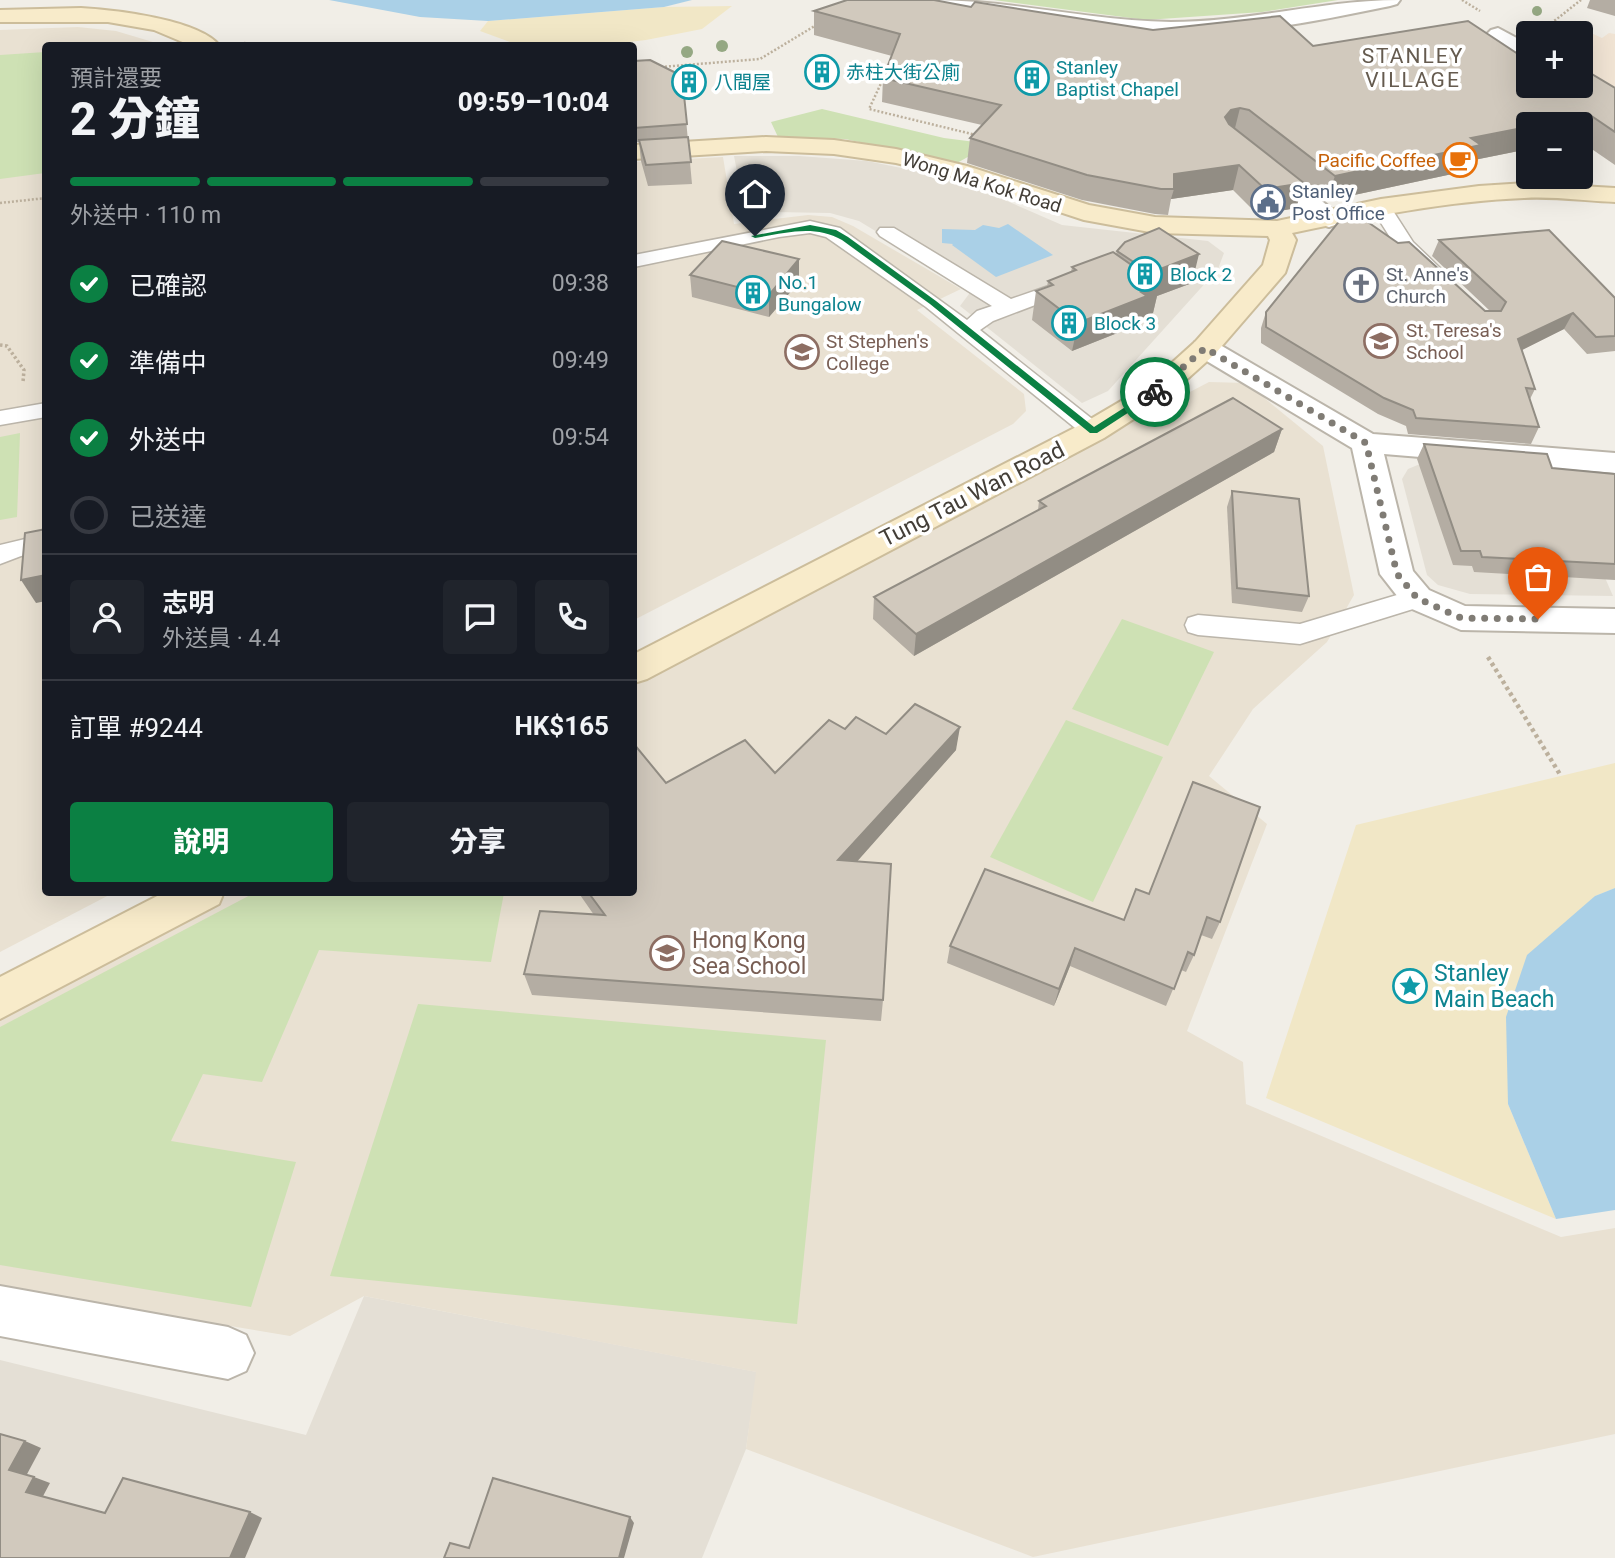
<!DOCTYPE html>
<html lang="zh-TW">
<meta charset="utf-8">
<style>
body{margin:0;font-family:Roboto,"Noto Sans TC",sans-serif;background:#20242c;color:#f1f3f6;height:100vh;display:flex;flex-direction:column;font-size:26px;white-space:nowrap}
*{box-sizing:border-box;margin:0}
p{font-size:23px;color:#9ea1a6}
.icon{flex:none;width:38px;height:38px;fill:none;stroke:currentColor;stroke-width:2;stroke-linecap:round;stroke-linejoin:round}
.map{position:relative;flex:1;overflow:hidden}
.panel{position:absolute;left:42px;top:42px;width:595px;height:854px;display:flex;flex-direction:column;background:#171b24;border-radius:7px;box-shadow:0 7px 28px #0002}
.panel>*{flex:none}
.tools{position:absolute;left:1516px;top:21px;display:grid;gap:14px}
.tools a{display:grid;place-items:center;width:77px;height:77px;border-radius:7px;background:#171b24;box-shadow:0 7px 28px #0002;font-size:35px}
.pin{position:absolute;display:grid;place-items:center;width:60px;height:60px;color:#fff;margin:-72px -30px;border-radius:50% 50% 50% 0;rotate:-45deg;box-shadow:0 0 7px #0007}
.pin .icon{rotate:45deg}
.courier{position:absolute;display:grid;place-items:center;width:70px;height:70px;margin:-35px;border:5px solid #0b8043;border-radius:50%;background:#fff;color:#222;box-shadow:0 2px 9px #0007}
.headline em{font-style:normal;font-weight:800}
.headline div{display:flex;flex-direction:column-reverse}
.headline{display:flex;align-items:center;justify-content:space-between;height:119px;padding:0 28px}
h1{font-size:46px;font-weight:800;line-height:52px}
.bar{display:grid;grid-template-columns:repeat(4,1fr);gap:10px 7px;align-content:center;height:84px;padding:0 28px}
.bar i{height:9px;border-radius:5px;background:#363941}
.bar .current{background:#0b8043}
.bar p{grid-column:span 4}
.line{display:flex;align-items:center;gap:18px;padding:0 28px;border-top:2px solid #363941}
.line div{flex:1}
.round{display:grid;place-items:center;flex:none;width:74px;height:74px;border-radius:7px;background:#20242c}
ol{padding:0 28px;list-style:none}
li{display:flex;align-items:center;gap:21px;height:77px}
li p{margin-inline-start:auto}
li .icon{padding:7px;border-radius:50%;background:#0b8043;color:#fff;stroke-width:4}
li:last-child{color:#9ea1a6}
li i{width:38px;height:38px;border:4px solid #363941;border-radius:50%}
.button{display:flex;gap:14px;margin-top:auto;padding:14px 28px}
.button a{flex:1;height:80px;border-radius:7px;background:#0b8043;color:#fff;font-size:28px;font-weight:800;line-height:80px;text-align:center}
.button a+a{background:#20242c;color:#f1f3f6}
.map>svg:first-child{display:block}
</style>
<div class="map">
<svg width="1615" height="1558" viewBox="0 0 1615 1558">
<rect width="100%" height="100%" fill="#f1eee7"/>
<g fill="#e4dfd5">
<polygon points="734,156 799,156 867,161 931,174 1007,201 1062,225 1208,241 1224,253 1218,269 1108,391 1082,403 960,306 972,290 859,221 830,213 774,212 744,208"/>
<polygon points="1420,464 1581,523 1613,596 1470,594 1438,585 1427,575 1402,479 1408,469"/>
<polygon points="364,1296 757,1372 746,1449 702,1558 0,1558 0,1360 306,1435"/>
</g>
<polygon fill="#f1e4d4" points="1574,25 1602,38 1609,33 1615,34 1615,99 1580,78 1580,33 1528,33 1528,47 1511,36"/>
<g fill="#e9e1d2">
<polygon points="78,27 116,31 163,45 46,46 46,892 113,893 0,952 0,30"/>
<polygon points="723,157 734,224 808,215 832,217 853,226 961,289 917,310 1024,394 1026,411 1013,424 634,620 634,162"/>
<polygon points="1209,382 1246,383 1323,446 1354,595 1327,642 1253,709 1209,776 1267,824 1187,1031 1243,1062 1246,1104 1561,1237 1615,1228 1615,1434 1033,1557 746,1449 756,1372 364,1296 290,1336 0,1288 0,1014 232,893 634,892 634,683"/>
</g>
<g fill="#cee1b4">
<polygon points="994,0 1338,0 1262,12 1146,20"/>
<polygon points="45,52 45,173 0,179 0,55"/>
<polygon points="822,109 944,138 991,144 957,163 845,139 778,137 771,122"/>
<polygon points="20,433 17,517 0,520 0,437"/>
<polygon points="1122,619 1214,652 1168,746 1072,709"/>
<polygon points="1066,720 1163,757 1093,902 990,857"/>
<polygon points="256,892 504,893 491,962 319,950 262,1082 203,1074 171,1141 296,1162 251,1307 0,1265 0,1027"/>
<polygon points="418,1004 826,1040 797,1324 330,1276"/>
</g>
<g fill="#f1e7c6">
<polygon points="732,6 702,29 646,40 595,46 518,45 480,31 488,21 664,7"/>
<polygon points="1615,763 1615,888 1595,896 1508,1104 1556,1219 1266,1098 1356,825"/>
</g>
<g fill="#aad0e7">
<polygon points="329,0 692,0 664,7 488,21 420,17"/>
<polygon points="1008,224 1053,255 996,277 952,245 953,244 942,243 942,229 975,230 983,225 999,228"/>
<polygon points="1615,888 1615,1210 1556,1219 1508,1104 1506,1017 1527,955 1595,896"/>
</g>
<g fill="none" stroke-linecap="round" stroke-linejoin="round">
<g stroke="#bbb5aa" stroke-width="3">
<g id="lane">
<polygon points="1381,201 1388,203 1413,242 1440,268 1443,272 1440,276 1426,276 1398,250 1371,207"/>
<polygon points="810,221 840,228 967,320 977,311 992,306 880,236 877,232 880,228 894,228 1011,299 1066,280 1080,280 1083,284 1080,288 993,321 980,330 1101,426 1105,431 1101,436 1093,438 1085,436 926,307 826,237 810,233 779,237 634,267 634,255"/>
<polygon points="46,403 46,417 0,425 0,411"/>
<polygon points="46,534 46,552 21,556 0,564 0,545"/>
<polygon points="1417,589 1426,591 1430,598 1426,605 1300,644 1198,635 1188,632 1185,625 1188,618 1198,615 1300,624"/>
</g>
</g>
<g stroke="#bbb5aa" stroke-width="4">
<g id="street">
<path d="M931 0C1011 0 1090 21 1171 22 1249 22 1323 0 1400 0L1397 4 1390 6C1326 19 1261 33 1195 34 1110 36 1025 21 941 6L934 4Z"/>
<polygon points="1498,28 1528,44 1528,59 1491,38 1487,34 1491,30"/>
<polygon points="1260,156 1268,158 1338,214 1342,219 1338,224 1329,227 1320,224 1252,168 1248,163 1252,158"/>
<polygon points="1205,339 1215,342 1373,434 1615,453 1615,473 1384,454 1413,571 1429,590 1465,606 1615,609 1615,633 1461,630 1405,606 1380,574 1352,448 1195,354 1191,348 1195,342"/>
<polygon points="0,1286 228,1327 246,1335 254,1353 246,1371 228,1379 0,1336"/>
</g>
</g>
<g stroke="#ccbd9b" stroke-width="4">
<g id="secondary">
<path d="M81 8C114 10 199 19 220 46H192L154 30 108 22H0V10Z"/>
<path d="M766 137 834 140 896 149 967 166 1089 205 1155 217 1277 221 1381 199 1479 186 1528 183 1615 188V202C1585 201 1554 196 1524 198 1446 201 1369 217 1292 233L1296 240 1285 273 1215 354 1165 399 1104 438 647 679 634 683V654L1082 424 1145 387 1195 342 1263 265 1270 240 1268 236 1155 233 1084 220 950 176 896 163 834 154 766 151 634 159V145Z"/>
<polygon points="165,892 224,892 219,904 0,1019 0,977"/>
</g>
</g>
<g stroke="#bcb09d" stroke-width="2.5" stroke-dasharray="2 2" stroke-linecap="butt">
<polyline points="1462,0 1480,11"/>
<polyline points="1540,27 1549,25 1581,0"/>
<polyline points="244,43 267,46"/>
<polyline points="661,67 760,59 818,24"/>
<polyline points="884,77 869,109 976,135"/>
<polyline points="1580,153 1589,162"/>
<polyline points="0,203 46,198"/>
</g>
<polyline stroke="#bcb09d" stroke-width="3.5" stroke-dasharray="2.5 2.5" stroke-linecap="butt" points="0,345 7,346 24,370 23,382"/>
<polyline stroke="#bcb09d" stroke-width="4.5" stroke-dasharray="3.5 3.5" stroke-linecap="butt" points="1488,657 1561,776"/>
<use href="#lane" fill="#fff" fill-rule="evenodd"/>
<use href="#street" fill="#fff" fill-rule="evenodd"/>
<use href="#secondary" fill="#f8ebca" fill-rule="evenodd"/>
</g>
<g fill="#95a883">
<circle cx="1537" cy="11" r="5"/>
<circle cx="722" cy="46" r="6"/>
<circle cx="687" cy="52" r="6"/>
</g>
<g fill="#b4ada3">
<polygon points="1590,0 1615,0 1615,16 1587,8"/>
<polygon points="971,7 1153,30 1313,46 1518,54 1615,88 1615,165 1580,141 1580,124 1528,124 1528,149 1474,160 1471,170 1326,201 1304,183 1296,208 1258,215 1233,190 1171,199 1168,215 1155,214 1082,200 967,163 970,138 982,125 882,102 883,78 892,56 814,35 814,11"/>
<polygon points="634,61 682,76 692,184 648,186 641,161 639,142 636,142 634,134"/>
<polygon points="1439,240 1615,298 1615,351 1587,354 1564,329 1522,350 1535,389 1530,399 1539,427 1531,444 1408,434 1406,426 1378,414 1261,343 1261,328 1266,312 1490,311 1432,256"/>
<polygon points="1117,251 1192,283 1157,296 1153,313 1142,318 1140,324 1072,351 1032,320 1036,291 1047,287 1048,281 1071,272 1072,267 1116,254"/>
<polygon points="799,259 799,282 769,317 692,297 690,275"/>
<polygon points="1282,429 1274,452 914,656 873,619 874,597 1038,510 1039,501"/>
<polygon points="1424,444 1552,468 1615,474 1615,580 1474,572 1472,566 1453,565 1417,459"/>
<polygon points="1232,491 1309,596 1302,612 1232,603 1227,507"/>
<polygon points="845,729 886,734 956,750 856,862 883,1000 881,1021 532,995 524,974 594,915 578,892 634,892 666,783 775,773"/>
<polygon points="1136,889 1220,922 1212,939 1201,935 1194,955 1186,972 1181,970 1166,1006 1070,966 1054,1006 947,963 950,946 1124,920"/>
</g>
<g fill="#928d84">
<polygon points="1240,108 1234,132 1225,117 1231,110"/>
<polygon points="1590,115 1580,135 1580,124 1541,124"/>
<polygon points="1528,127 1528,149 1474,160 1471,170 1326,201 1335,176 1471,138"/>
<polygon points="1239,165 1233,190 1171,199 1174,189 1174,174"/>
<polygon points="1304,183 1296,208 1258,215 1265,189"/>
<polygon points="1199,254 1192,283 1157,296 1153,313 1142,318 1140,324 1072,351 1078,323 1146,290 1150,273"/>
<polygon points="799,259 799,282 769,317 769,295"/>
<polygon points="1573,313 1564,329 1510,356 1518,339"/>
<polygon points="1282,429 1274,452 914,656 916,634"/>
<polygon points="46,575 46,601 36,603 21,580"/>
<polygon points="960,727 956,750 838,883 838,860"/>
<polygon points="1075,948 1070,966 1054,1006 1059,989"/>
<polygon points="25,1441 41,1448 26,1476 9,1470"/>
<polygon points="34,1477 50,1483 42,1498 26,1492"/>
<polygon points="250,1512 262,1518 245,1558 230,1558"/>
<polygon points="630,1517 634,1523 624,1558 619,1558"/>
</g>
<g fill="#d1c9bd" stroke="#928d84" stroke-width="2">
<polygon points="847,0 934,0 971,7 975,2 1153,30 1280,16 1313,46 1468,21 1518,54 1528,44 1528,86 1580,86 1580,67 1615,88 1615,132 1590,115 1541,124 1528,124 1528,127 1471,138 1481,145 1335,176 1249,110 1240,108 1231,110 1225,117 1229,124 1304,183 1265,189 1239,165 1174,174 1174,189 1161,189 1087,175 970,138 1001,105 883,78 900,34 814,11"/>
<polygon points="650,60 682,76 687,124 634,128 634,61"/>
<polygon points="688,137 691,162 646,165 639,140"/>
<polygon points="1349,209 1398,243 1409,242 1485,311 1501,311 1506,302 1439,240 1549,230 1615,298 1615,336 1596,337 1573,313 1518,339 1535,389 1526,388 1539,427 1416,418 1413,410 1384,398 1266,327 1266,312"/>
<polygon points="1159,228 1199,254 1150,273 1117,251 1125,242"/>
<polygon points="722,241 799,259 769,295 690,275"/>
<polygon points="1113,252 1160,285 1141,292 1147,296 1078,323 1036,291 1053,285 1048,281 1076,270 1072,267"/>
<polygon points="1233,398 1282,429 916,634 874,597 1046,506 1039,501"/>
<polygon points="1424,444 1547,454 1552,468 1615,474 1615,564 1482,557 1480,551 1461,551"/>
<polygon points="1232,491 1299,499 1309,596 1237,588"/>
<polygon points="46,529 46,575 21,580 25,533"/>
<polygon points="915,704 960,727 838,860 891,864 883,1000 524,974 540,911 605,915 588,892 634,892 634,744 666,783 745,740 775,773 829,720 845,729 856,717 886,734"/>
<polygon points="1193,782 1260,807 1220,922 1207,917 1194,955 1188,952 1174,989 1075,948 1059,989 950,946 985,869 1124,920 1136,889 1149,894"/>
<polygon points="0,1434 25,1441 9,1470 34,1477 26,1492 105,1513 123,1478 250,1512 230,1558 0,1558"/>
<polygon points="493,1478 630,1517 619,1558 444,1558 450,1543 469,1548"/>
</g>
<path fill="#0b8043" d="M810 225 836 230 848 237 936 301 1094 427 1152 390 1160 392 1097 433H1090L930 304 842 240C814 224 785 233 755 238L751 236Z"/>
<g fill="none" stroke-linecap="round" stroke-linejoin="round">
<polyline stroke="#807c75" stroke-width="7" stroke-dasharray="0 12.6" points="1155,392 1205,348 1366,443 1397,574 1417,598 1461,618 1538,619"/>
</g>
<defs>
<g id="building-ring" transform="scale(1.75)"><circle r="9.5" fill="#fff" stroke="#0f9aa8" stroke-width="1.5"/><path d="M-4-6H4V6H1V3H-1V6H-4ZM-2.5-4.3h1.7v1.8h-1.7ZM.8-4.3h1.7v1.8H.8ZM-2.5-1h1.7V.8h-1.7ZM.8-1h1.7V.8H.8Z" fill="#0f9aa8"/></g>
<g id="cafe-ring" transform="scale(1.75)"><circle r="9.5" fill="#fff" stroke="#e8710a" stroke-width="1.5"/><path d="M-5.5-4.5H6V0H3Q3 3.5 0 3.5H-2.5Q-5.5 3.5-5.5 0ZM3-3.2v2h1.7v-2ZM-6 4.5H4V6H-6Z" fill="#e8710a"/></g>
<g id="civic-ring" transform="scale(1.75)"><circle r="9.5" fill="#fff" stroke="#5c6f8a" stroke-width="1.5"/><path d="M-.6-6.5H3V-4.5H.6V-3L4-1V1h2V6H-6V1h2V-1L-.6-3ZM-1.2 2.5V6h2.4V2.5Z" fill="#5c6f8a"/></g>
<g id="church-ring" transform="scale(1.75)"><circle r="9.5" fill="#fff" stroke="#6b7280" stroke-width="1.5"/><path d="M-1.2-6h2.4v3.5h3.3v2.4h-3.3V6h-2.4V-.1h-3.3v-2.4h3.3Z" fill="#6b7280"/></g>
<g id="school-ring" transform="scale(1.75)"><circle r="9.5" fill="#fff" stroke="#8d6e63" stroke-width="1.5"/><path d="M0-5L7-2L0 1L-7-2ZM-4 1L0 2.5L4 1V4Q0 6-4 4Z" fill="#8d6e63"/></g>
<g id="sight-ring" transform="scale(1.75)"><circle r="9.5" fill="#fff" stroke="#0f9aa8" stroke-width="1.5"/><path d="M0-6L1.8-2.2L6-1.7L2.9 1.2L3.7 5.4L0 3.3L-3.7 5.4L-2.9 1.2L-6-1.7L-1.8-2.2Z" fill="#0f9aa8"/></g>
</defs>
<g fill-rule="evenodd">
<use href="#building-ring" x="822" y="72"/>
<use href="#building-ring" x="1032" y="78"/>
<use href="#building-ring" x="689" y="82"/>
<use href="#cafe-ring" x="1460" y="160"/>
<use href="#civic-ring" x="1268" y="202"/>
<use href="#building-ring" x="1145" y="274"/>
<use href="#church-ring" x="1361" y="285"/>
<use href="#building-ring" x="753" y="293"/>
<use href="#building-ring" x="1069" y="323"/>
<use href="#school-ring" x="1381" y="341"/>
<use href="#school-ring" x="802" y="352"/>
<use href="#school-ring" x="667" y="953"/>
<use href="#sight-ring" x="1410" y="986"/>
</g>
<g text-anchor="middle" stroke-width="7" stroke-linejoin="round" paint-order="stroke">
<g font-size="19" fill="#0d838f" stroke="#fff" text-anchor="start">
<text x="1056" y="74">Stanley<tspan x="1056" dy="22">Baptist Chapel</tspan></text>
<text x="846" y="79">赤柱大街公廁</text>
<text x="714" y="89">八間屋</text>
<text x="1170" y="281">Block 2</text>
<text x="778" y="289">No.1<tspan x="778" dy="22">Bungalow</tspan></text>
<text x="1094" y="330">Block 3</text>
</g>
<g font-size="19" fill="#c56008" stroke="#fff" text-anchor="end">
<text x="1436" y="167">Pacific Coffee</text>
</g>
<g font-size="19" fill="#433e37" stroke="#fff">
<text transform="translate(982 182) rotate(17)" y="7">Wong Ma Kok Road</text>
</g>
<g font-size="19" fill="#4e5e75" stroke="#fff" text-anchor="start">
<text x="1292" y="198">Stanley<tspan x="1292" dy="22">Post Office</tspan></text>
</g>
<g font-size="19" fill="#5b616d" stroke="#fff" text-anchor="start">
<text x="1386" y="281">St. Anne's<tspan x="1386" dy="22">Church</tspan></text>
</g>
<g font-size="19" fill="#785e54" stroke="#fff" text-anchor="start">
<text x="1406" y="337">St. Teresa's<tspan x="1406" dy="22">School</tspan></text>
<text x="826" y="348">St Stephen's<tspan x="826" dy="22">College</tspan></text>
</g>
<g font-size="21" letter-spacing="2" fill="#655b4f" stroke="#fff">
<text x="1413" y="63">STANLEY<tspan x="1413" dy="24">VILLAGE</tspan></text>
</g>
<g font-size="23" fill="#433e37" stroke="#fff">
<text transform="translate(972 494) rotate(-27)" y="8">Tung Tau Wan Road</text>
</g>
<g font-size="23" fill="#785e54" stroke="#fff" text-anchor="start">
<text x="692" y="948">Hong Kong<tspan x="692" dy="26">Sea School</tspan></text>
</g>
<g font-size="23" fill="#0d838f" stroke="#fff" text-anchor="start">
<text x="1434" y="981">Stanley<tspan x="1434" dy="26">Main Beach</tspan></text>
</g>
</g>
</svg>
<div class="tools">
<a>+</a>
<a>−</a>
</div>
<div class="pin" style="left:1538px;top:619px;background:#ea580c"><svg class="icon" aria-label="bag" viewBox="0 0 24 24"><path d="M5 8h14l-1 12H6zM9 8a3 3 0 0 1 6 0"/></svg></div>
<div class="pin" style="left:755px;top:236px;background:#1f2937"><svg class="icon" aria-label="home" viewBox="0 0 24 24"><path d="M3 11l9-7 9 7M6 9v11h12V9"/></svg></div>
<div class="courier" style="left:1155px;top:392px"><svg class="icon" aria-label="bike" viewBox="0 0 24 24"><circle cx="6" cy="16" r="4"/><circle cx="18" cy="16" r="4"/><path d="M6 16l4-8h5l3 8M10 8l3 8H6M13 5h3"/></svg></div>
<section class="panel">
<div class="headline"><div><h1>2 分鐘</h1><p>預計還要</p></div><em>09:59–10:04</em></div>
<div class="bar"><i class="current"></i><i class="current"></i><i class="current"></i><i></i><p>外送中 · 110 m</p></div>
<ol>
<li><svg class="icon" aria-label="check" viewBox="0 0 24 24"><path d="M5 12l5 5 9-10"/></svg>已確認<p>09:38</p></li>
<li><svg class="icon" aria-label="check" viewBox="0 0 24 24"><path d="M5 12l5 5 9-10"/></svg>準備中<p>09:49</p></li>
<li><svg class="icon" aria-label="check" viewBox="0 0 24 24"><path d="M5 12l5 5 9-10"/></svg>外送中<p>09:54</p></li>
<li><i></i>已送達</li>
</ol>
<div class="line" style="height:126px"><a class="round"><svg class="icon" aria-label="person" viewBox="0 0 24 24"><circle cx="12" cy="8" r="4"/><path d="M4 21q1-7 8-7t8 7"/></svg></a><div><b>志明</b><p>外送員 · 4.4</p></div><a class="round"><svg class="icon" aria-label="chat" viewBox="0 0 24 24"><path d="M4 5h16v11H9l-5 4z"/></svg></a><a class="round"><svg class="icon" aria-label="phone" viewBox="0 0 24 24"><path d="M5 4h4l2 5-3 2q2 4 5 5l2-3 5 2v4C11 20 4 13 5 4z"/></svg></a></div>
<div class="line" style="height:91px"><div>訂單 #9244</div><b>HK$165</b></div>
<div class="button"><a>說明</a><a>分享</a></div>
</section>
</div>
